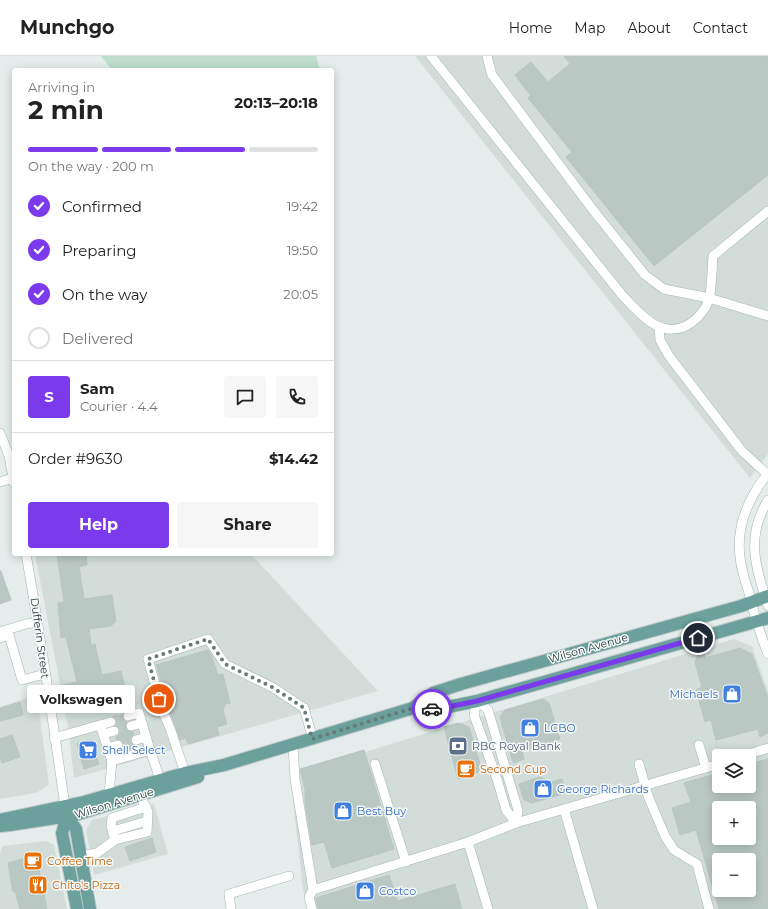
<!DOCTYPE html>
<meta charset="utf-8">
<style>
body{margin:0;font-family:Montserrat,sans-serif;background:#f6f6f6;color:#222;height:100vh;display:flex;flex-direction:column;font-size:15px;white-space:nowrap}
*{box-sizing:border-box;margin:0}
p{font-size:13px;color:#767676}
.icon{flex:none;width:22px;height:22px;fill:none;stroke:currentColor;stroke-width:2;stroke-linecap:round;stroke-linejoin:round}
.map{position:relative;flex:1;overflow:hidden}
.drawer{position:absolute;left:12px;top:12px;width:322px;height:488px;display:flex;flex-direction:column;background:#fff;border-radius:4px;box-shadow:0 2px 10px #0003}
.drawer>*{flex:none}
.fabs{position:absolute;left:712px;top:693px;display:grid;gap:8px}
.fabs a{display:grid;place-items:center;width:44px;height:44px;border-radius:4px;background:#fff;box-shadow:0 2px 10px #0003;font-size:20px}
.pin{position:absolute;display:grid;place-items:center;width:34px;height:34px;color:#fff;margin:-17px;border:2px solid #fff;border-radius:50%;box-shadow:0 1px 4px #0007}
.courier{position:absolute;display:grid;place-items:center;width:40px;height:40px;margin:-20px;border:3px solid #7c3aed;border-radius:50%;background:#fff;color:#222;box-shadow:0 1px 5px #0007}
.bubble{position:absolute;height:28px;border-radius:4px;background:#fff;box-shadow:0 2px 10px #0003;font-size:13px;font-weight:700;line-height:28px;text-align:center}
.overview em{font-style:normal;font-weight:700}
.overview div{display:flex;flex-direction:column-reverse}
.overview{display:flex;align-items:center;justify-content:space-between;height:68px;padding:0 16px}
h1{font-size:26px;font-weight:700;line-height:30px}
.bar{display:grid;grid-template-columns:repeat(4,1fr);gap:6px 4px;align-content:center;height:48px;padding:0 16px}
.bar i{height:5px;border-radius:3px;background:#e0e0e0}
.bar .active{background:#7c3aed}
.bar p{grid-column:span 4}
.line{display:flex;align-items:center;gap:10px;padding:0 16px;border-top:1px solid #e0e0e0}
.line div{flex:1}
.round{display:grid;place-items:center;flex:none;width:42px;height:42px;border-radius:4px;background:#f6f6f6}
ol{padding:0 16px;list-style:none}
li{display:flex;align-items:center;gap:12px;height:44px}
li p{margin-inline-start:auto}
li .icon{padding:4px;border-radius:50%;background:#7c3aed;color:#fff;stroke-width:4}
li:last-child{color:#767676}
li i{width:22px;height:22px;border:2px solid #e0e0e0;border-radius:50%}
.button{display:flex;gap:8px;margin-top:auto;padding:8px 16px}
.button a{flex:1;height:46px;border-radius:4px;background:#7c3aed;color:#fff;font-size:16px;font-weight:700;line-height:46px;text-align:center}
.button a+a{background:#f6f6f6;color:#222}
header{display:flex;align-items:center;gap:24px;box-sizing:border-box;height:56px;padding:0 20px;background:#fff;border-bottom:1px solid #e0e0e0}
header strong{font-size:19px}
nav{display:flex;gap:22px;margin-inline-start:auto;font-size:14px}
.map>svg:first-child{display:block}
</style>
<header>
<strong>Munchgo</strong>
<nav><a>Home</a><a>Map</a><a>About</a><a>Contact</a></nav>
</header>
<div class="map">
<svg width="768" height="853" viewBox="0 0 768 853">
<rect width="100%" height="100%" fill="#e4edeb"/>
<g fill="#d2ddda" fill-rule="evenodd">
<polygon points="415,0 768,0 768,398 750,422"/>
<polygon points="35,498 251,498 378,635 74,722 68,670"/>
<path d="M734 583 752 590 768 635V853H307L303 833 290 719ZM719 700H749V730H719ZM719 752H749V782H719ZM719 804H749V834H719Z"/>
<polygon points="37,639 49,729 36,737 0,743 0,651"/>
<polygon points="154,748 168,798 94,819 86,774 92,764"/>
<polygon points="46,785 54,789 67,853 0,853 0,798 2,790"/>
</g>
<polygon fill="#beddcd" points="101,0 316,0 320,14 112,14"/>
<g fill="#bac8c4" stroke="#b7c6c3" fill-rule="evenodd">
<polygon points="564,0 768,0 768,119 654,210 566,101 572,96 528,42 531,40 515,19 531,6 548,26 570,8"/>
<polygon points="57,498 86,498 87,509 79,511 84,543 112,539 116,565 111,570 89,573 91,589 95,588 102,619 121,615 125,631 67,645 63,629 77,626 66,581 61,582 58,547 64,546"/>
<polygon points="0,515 1,515 11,544 0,548"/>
<polygon points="740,592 752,598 768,642 768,677 760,681 758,673 716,684 711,664 705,666 696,634 702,631 695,606 698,599 704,598 705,602"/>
<polygon points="208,594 211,598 218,619 223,618 230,647 225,648 223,655 227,668 217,671 219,679 188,688 186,682 180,684 171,658 156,609"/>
<polygon points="543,643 549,647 560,683 522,695 524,703 513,707 500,661 505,654"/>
<polygon points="20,646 23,659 0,665 0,652"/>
<polygon points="122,659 124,664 127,666 125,669 127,674 133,676 134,678 130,682 130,686 132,689 138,690 138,691 121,696 120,695 123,693 124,688 122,684 116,683 116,681 119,679 120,674 116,669 117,665 115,662"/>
<polygon points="458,667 469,671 482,715 458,723 444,671"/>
<polygon points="12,679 20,701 2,707 0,702 0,683"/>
<polygon points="91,684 99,708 84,713 77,688"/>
<polygon points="364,694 394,793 332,812 324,786 312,789 305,745 305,733 300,713"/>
<path d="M768 703V853H719L696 774 680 779 672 752 691 746 684 727 719 717V730H749V708ZM719 752H749V782H719ZM719 804H749V834H719Z"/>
<polygon points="542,720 544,728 562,723 566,737 532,747 524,744 519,728"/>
<polygon points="152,782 156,796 130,805 125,791"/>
<polygon points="36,799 47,853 20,853 15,835 13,836 8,807"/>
<polygon points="389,819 398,845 455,828 462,853 318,853 316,842"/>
</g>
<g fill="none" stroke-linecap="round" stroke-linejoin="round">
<g stroke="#becac8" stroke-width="9" stroke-dasharray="9 4.5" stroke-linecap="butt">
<polyline points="111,666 128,660"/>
<polyline points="114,675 131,670"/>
<polyline points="118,689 136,684"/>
</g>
<g stroke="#a7b5b3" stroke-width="10">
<g id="minor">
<path d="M431 0 622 239C640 258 662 286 691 267 699 261 706 253 709 243 712 231 712 213 713 200L768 155"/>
<polyline points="487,0 492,19 593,154 645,219 664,233 709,242 768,260"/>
<polyline points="659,271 660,284 669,300 742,395 767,418"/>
<polyline points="0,377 9,400 14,427"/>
<path d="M768 417C749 441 736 470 740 501 741 513 745 525 749 537 754 558 760 578 768 598"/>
<polyline points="0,426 13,422"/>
<path d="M768 444C745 482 756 511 768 550"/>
<path d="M26 498C41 582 53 666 65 750"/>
<polyline points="0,576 26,568 38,566"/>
<polyline points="0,582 9,579 22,624 45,618"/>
<polygon points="477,645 488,654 518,754 516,767 506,754 497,723 474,659"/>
<polyline points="128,660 139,657 150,694"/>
<polyline points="111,666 100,669 112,705"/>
<polyline points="131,670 142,667"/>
<polyline points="104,678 114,675"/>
<polyline points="54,682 100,669"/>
<polyline points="136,684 146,681"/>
<polyline points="293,689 295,723 313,834"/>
<polyline points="699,689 706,712"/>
<polyline points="108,692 118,689"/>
<polyline points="743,700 768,692"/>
<polyline points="375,708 406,806"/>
<polyline points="639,708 648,740 665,780 674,794 697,808 709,853"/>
<polyline points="185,717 170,672 163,656 148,603 208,583 225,608 272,631 304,652 313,683"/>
<polyline points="109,738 112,705 150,694 160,723"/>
<polyline points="564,753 593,853"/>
<polyline points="113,775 147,765"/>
<polyline points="115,784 111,770 112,762 146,751"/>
<polyline points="468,786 488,853"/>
<polyline points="81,800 97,797 115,784 147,776 148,756 140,739"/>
<polyline points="231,853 229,838 289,820"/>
<polyline points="312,853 309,841 313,834 468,786 516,767 719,708"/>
</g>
</g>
<g stroke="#c2c9c8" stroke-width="14">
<g id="major">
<polyline points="413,652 433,637 461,628 741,550 768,540"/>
<polyline points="66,755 67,761 62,777 77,853"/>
<polyline points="67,761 76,773 90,853"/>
<polyline points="0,764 84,746 185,717 224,709 413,652 438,653 477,645 768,562"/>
<polyline points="0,770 10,769 75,759 198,721"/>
</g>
</g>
<use href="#minor" stroke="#fff" stroke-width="9"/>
<use href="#major" stroke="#6ba09d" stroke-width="12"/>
</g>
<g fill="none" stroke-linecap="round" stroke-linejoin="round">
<polyline stroke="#677b79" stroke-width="4" stroke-dasharray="0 7.2" points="159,643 148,603 208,583 225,608 272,631 304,652 312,683 413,652 432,653"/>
<polyline stroke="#7c3aed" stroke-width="5" points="432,653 438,653 477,645 698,582"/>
</g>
<defs>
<g id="shop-square" transform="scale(1)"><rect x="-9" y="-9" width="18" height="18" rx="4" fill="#3f7fe0" stroke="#f5f9f8"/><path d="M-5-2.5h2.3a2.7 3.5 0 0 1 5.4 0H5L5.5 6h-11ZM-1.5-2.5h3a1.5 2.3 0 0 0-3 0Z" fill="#fff"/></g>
<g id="bank-square" transform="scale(1)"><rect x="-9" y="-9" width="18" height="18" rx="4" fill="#5c6f8a" stroke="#f5f9f8"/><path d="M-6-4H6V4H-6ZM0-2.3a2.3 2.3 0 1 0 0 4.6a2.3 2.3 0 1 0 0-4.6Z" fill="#fff"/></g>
<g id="supermarket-square" transform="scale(1)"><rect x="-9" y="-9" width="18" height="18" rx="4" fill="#3f7fe0" stroke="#f5f9f8"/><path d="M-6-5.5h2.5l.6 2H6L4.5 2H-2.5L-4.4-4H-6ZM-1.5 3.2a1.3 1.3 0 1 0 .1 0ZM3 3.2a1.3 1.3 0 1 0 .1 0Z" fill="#fff"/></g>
<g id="cafe-square" transform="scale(1)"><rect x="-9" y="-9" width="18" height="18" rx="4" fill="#e8710a" stroke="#f5f9f8"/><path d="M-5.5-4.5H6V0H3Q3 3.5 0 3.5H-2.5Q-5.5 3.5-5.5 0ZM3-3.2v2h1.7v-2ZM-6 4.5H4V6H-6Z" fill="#fff"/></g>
<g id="restaurant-square" transform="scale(1)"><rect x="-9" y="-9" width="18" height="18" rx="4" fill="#e8710a" stroke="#f5f9f8"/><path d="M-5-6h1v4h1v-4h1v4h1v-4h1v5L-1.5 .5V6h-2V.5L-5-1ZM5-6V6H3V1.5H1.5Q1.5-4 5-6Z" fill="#fff"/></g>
</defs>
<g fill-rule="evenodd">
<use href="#shop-square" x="732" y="638"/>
<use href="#shop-square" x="530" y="672"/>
<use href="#bank-square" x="458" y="690"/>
<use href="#supermarket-square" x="88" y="694"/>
<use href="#cafe-square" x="466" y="713"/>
<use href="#shop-square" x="543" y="733"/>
<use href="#shop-square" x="343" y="755"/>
<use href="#cafe-square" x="33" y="805"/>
<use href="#restaurant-square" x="38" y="829"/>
<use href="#shop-square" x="365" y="835"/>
</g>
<g text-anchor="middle" stroke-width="3" stroke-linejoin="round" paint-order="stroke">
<g font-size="11" fill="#243e3c" stroke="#f5f9f8">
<text transform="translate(40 582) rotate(82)" y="4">Dufferin Street</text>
<text transform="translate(588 592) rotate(-16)" y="4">Wilson Avenue</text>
<text transform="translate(114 747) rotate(-17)" y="4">Wilson Avenue</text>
</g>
<g font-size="11" fill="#366cbe" stroke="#f5f9f8" text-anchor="start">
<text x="718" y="642" text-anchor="end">Michaels</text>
<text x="544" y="676">LCBO</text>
<text x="102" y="698">Shell Select</text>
<text x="557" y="737">George Richards</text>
<text x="357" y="759">Best Buy</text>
<text x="379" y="839">Costco</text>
</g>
<g font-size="11" fill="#4e5e75" stroke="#f5f9f8" text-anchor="start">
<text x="472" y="694">RBC Royal Bank</text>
</g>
<g font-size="11" fill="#c56008" stroke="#f5f9f8" text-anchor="start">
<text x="480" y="717">Second Cup</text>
<text x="47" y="809">Coffee Time</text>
<text x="52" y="833">Chito's Pizza</text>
</g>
</g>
</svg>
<div class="fabs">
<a><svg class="icon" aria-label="layers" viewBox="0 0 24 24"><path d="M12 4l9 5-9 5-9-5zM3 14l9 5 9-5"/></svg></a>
<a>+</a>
<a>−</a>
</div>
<div class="pin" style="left:159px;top:643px;background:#ea580c"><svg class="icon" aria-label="bag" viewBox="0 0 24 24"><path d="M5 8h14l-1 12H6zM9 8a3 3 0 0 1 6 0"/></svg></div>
<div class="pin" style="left:698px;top:582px;background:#1f2937"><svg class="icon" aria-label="home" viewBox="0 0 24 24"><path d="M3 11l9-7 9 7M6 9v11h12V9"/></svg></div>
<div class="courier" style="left:432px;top:653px"><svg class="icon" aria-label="car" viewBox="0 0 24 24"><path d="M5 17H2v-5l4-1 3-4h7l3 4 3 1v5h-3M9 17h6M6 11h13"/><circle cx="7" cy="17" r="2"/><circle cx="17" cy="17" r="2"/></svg></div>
<div class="bubble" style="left:27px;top:629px;width:108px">Volkswagen</div>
<section class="drawer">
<div class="overview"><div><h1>2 min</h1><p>Arriving in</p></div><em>20:13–20:18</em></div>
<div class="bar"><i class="active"></i><i class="active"></i><i class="active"></i><i></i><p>On the way · 200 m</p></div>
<ol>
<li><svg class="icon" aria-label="check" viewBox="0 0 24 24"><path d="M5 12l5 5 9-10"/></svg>Confirmed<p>19:42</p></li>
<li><svg class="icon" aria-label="check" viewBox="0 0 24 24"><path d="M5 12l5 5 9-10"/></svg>Preparing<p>19:50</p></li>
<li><svg class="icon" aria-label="check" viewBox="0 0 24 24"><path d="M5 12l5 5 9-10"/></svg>On the way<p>20:05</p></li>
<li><i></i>Delivered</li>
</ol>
<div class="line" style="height:72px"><b class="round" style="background:#7c3aed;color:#fff">S</b><div><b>Sam</b><p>Courier · 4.4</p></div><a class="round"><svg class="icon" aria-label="chat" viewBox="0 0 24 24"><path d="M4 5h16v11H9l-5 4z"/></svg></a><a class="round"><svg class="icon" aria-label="phone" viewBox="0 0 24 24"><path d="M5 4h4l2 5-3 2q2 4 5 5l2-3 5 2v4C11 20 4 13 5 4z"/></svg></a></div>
<div class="line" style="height:52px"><div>Order #9630</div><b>$14.42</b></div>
<div class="button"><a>Help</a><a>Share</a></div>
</section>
</div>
